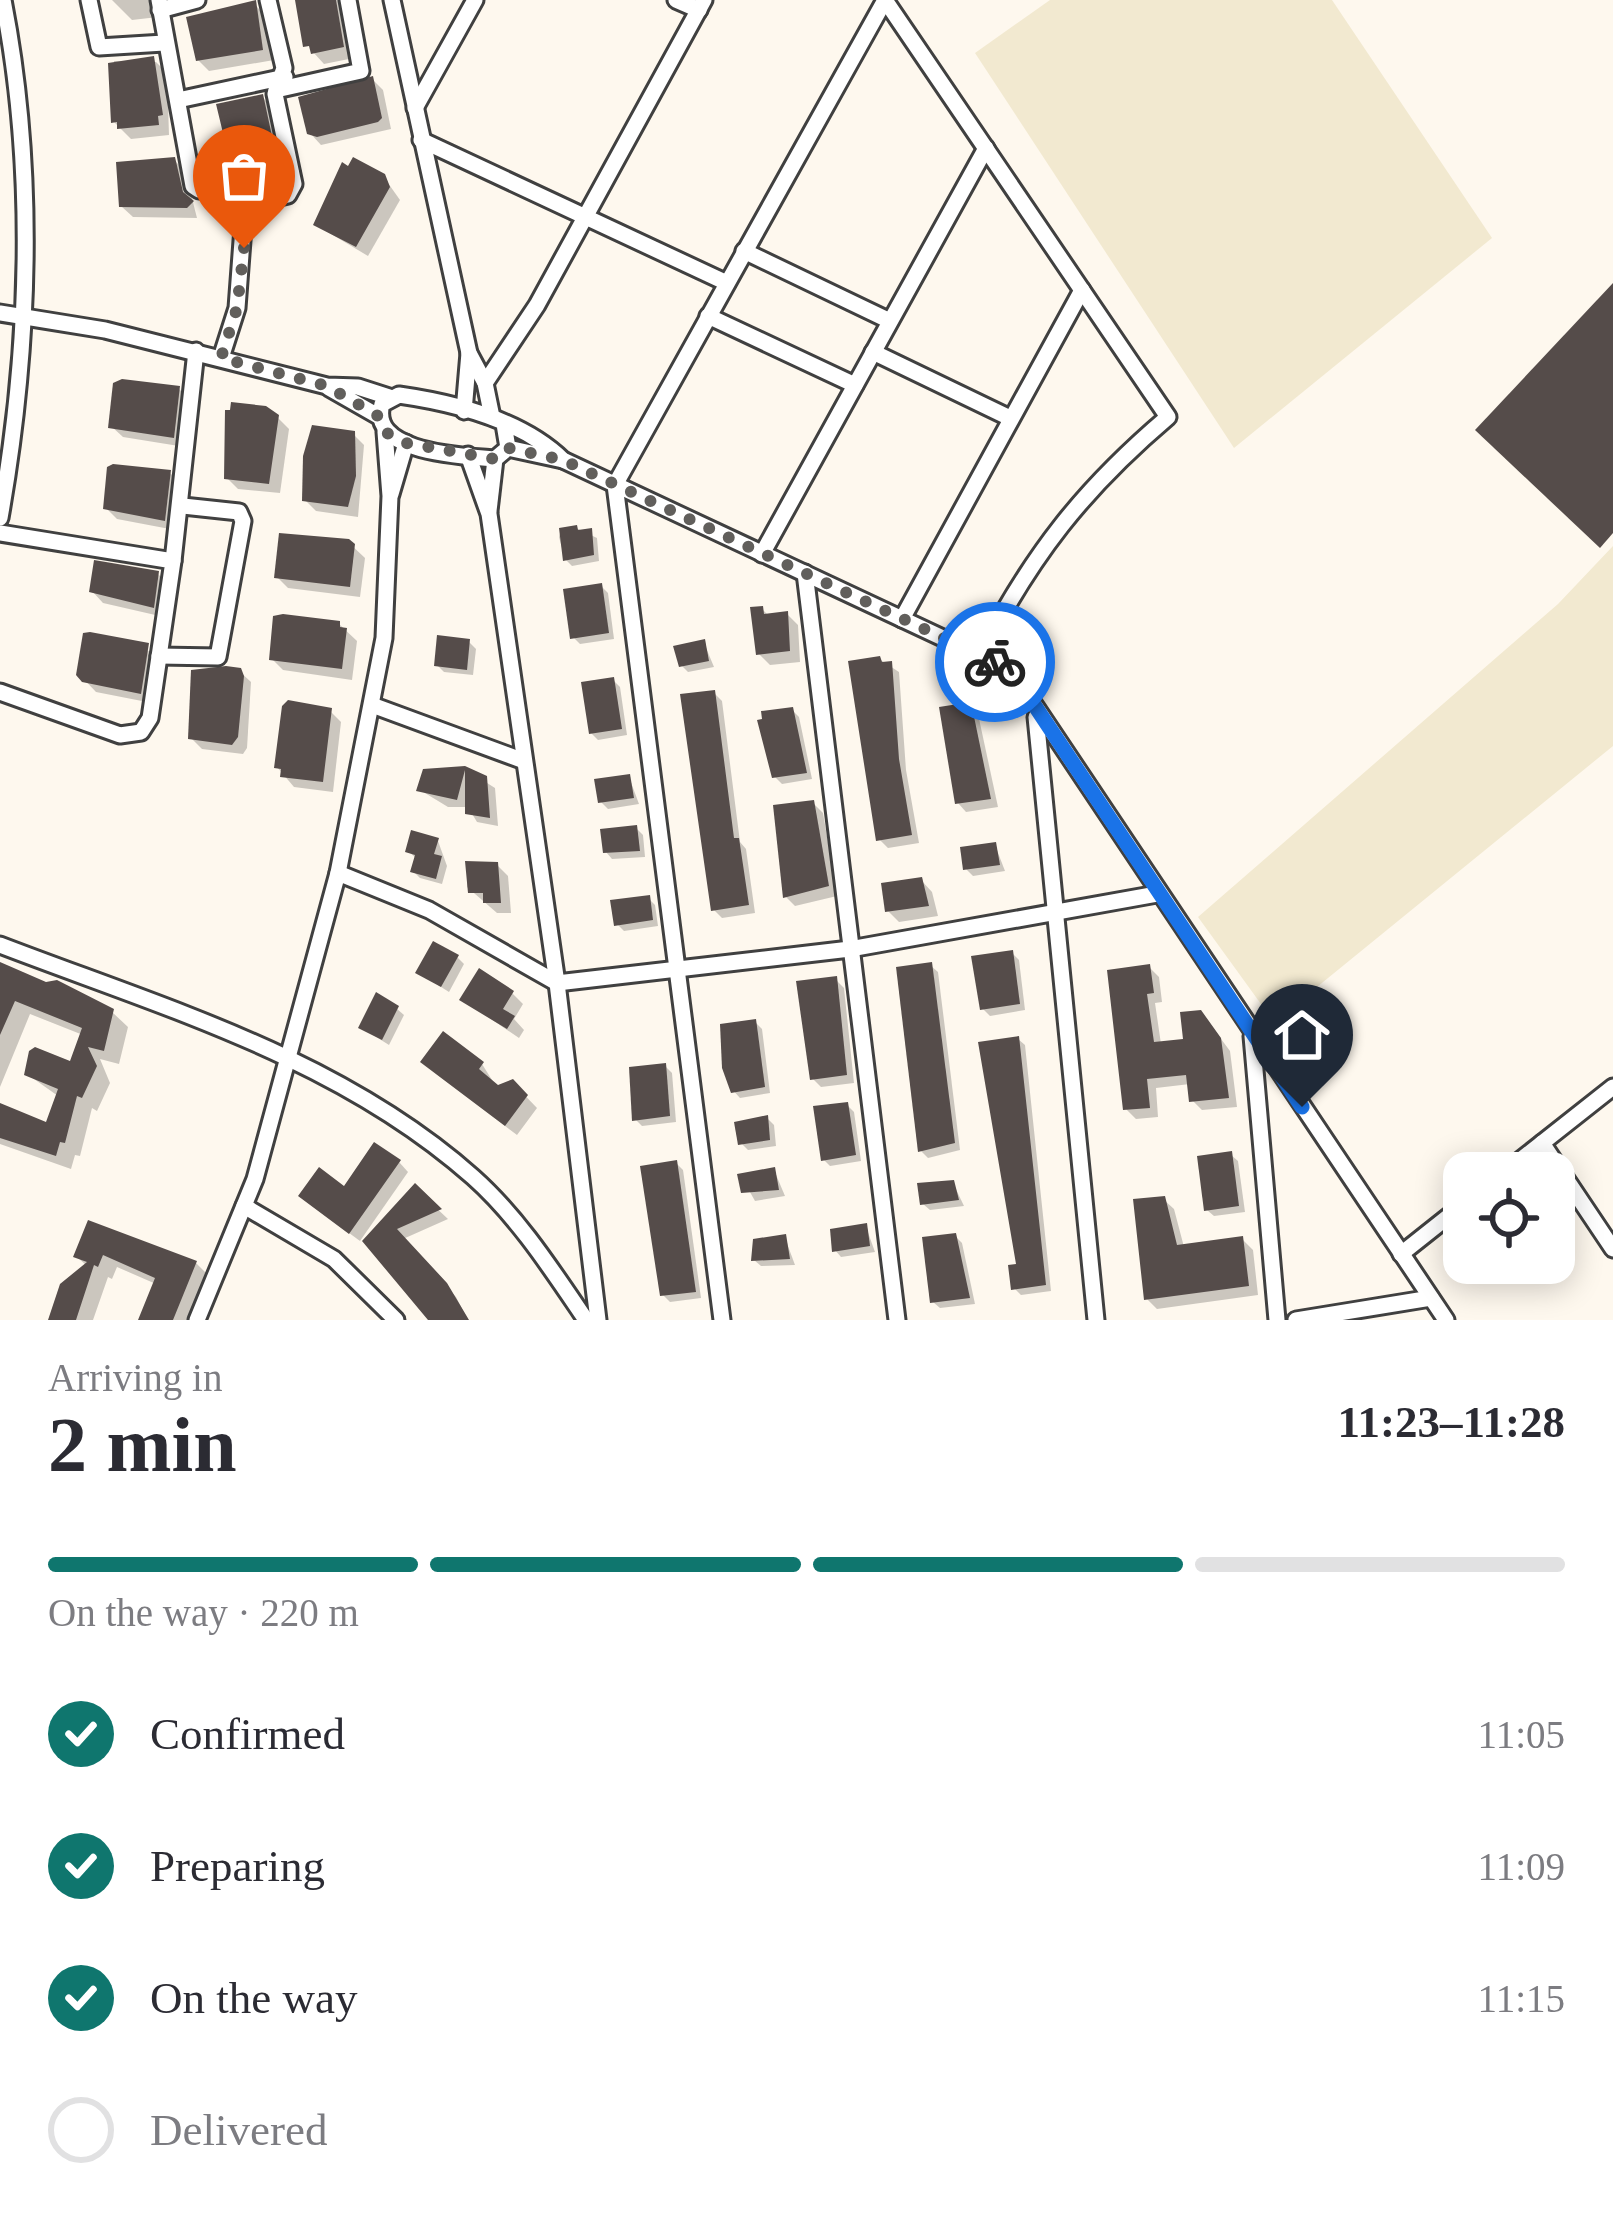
<!DOCTYPE html>
<meta charset="utf-8">
<style>
body{margin:0;font-family:Georgia,serif;background:#f2f2f3;color:#2b2b33;height:100vh;display:flex;flex-direction:column;font-size:45px;white-space:nowrap}
*{box-sizing:border-box;margin:0}
p{font-size:39px;color:#7c7c81}
.icon{flex:none;width:66px;height:66px;fill:none;stroke:currentColor;stroke-width:2;stroke-linecap:round;stroke-linejoin:round}
.map{position:relative;height:1320px;overflow:hidden}
.side{display:flex;flex-direction:column;background:#fff;flex:1}
.side>*{flex:none}
.controls{position:absolute;left:1443px;top:1152px;display:grid;gap:24px}
.controls a{display:grid;place-items:center;width:132px;height:132px;border-radius:24px;background:#fff;box-shadow:0 6px 30px #0003;font-size:60px}
.pin{position:absolute;display:grid;place-items:center;width:102px;height:102px;color:#fff;margin:-123px -51px;border-radius:50% 50% 50% 0;rotate:-45deg;box-shadow:0 0 12px #0007}
.pin .icon{rotate:45deg}
.courier{position:absolute;display:grid;place-items:center;width:120px;height:120px;margin:-60px;border:9px solid #1a73e8;border-radius:50%;background:#fff;color:#222;box-shadow:0 3px 15px #0007}
.overview em{font-style:normal;font-weight:700}
.overview div{display:flex;flex-direction:column-reverse}
.overview{display:flex;align-items:center;justify-content:space-between;height:204px;padding:0 48px}
h1{font-size:78px;font-weight:700;line-height:90px}
.bar{display:grid;grid-template-columns:repeat(4,1fr);gap:18px 12px;align-content:center;height:144px;padding:0 48px}
.bar i{height:15px;border-radius:9px;background:#e1e1e2}
.bar .current{background:#0f766e}
.bar p{grid-column:span 4}
ol{padding:0 48px;list-style:none}
li{display:flex;align-items:center;gap:36px;height:132px}
li p{margin-inline-start:auto}
li .icon{padding:12px;border-radius:50%;background:#0f766e;color:#fff;stroke-width:4}
li:last-child{color:#7c7c81}
li i{width:66px;height:66px;border:6px solid #e1e1e2;border-radius:50%}
.map>svg:first-child{display:block}
</style>
<div class="map">
<svg width="1613" height="1320" viewBox="0 0 1613 1320">
<rect width="100%" height="100%" fill="#fef8ee"/>
<g fill="#f2e9d0">
<polygon points="1050,0 1332,0 1492,238 1234,448 975,53"/>
<polygon points="1613,546 1613,746 1274,1022 1198,917 1558,604"/>
</g>
<g fill="#0003">
<polygon points="112,0 168,0 158,17 132,20"/>
<polygon points="300,0 352,0 354,58 324,64 313,52"/>
<polygon points="252,2 263,13 274,60 209,71 198,60"/>
<polygon points="114,61 156,62 167,73 169,135 131,139 114,122"/>
<polygon points="372,79 383,90 391,129 321,145 310,133"/>
<polygon points="262,97 273,108 285,165 249,174 231,156"/>
<polygon points="174,160 185,171 197,218 133,217 121,206"/>
<polygon points="383,176 400,200 368,256 316,225"/>
<polygon points="179,389 190,400 185,447 123,437 111,426"/>
<polygon points="277,417 289,429 280,493 238,489 227,478"/>
<polygon points="313,428 353,434 364,445 358,517 316,511 305,500"/>
<polygon points="170,473 181,484 175,530 117,519 106,508"/>
<polygon points="576,528 597,538 599,561 572,566 565,559 559,537 561,530"/>
<polygon points="348,542 365,558 360,597 288,588 277,577"/>
<polygon points="158,574 169,585 164,617 103,603 92,591"/>
<polygon points="601,586 608,593 614,639 580,644 573,637"/>
<polygon points="762,609 769,616 787,614 798,625 800,662 770,665 759,654"/>
<polygon points="339,624 357,641 352,680 283,670 272,659"/>
<polygon points="469,642 476,649 473,675 444,672 437,665"/>
<polygon points="704,643 714,667 688,672 681,665"/>
<polygon points="146,649 158,660 152,703 96,692 79,674"/>
<polygon points="879,659 899,672 906,770 919,843 888,848 879,839"/>
<polygon points="239,671 251,682 247,748 243,754 202,749 191,738"/>
<polygon points="613,680 620,687 627,735 598,740 591,733"/>
<polygon points="714,693 722,701 740,842 746,849 755,913 722,918 714,910"/>
<polygon points="970,705 978,714 998,807 966,812 958,803"/>
<polygon points="792,710 799,717 812,779 782,784 775,777"/>
<polygon points="330,711 341,722 333,792 294,787 277,767"/>
<polygon points="465,769 495,788 498,826 477,822 468,807 448,807 420,790"/>
<polygon points="629,777 639,804 608,809 601,802"/>
<polygon points="813,803 823,813 837,896 795,906 786,897"/>
<polygon points="636,828 643,835 645,857 612,859 606,852"/>
<polygon points="438,841 447,866 442,884 420,878 413,871 417,859 408,851"/>
<polygon points="995,845 1005,871 973,876 966,869"/>
<polygon points="467,864 497,865 508,876 511,913 497,913 467,887"/>
<polygon points="921,880 932,892 938,916 899,922 888,911"/>
<polygon points="648,898 655,905 658,926 624,931 617,924"/>
<polygon points="1012,953 1019,960 1025,1010 990,1016 983,1009"/>
<polygon points="457,957 464,964 449,992 419,973"/>
<polygon points="0,965 112,1012 128,1027 119,1064 100,1059 110,1083 97,1111 92,1108 80,1156 75,1155 71,1169 0,1144 0,1105 48,1126 58,1096 27,1074 71,1065 83,1035 30,1014 0,1087"/>
<polygon points="931,966 938,972 960,1150 928,1158 921,1151"/>
<polygon points="1149,967 1159,977 1162,1002 1155,1003 1161,1044 1186,1042 1210,1024 1230,1051 1237,1107 1202,1110 1192,1100 1190,1084 1156,1088 1158,1117 1136,1119 1126,1109"/>
<polygon points="836,980 844,988 854,1083 821,1087 813,1079"/>
<polygon points="512,993 523,1004 514,1019 524,1030 519,1038 463,1000"/>
<polygon points="397,1009 404,1015 389,1045 362,1028"/>
<polygon points="755,1022 762,1029 770,1093 740,1098 730,1087"/>
<polygon points="1018,1039 1025,1045 1051,1291 1021,1295 1014,1288 1020,1267"/>
<polygon points="482,1064 497,1088 512,1082 537,1108 517,1135 435,1073"/>
<polygon points="665,1066 672,1073 676,1122 642,1126 635,1119"/>
<polygon points="847,1105 854,1112 861,1161 830,1166 823,1159"/>
<polygon points="767,1118 774,1125 776,1146 748,1150 741,1143"/>
<polygon points="1231,1155 1238,1161 1245,1212 1214,1216 1207,1210"/>
<polygon points="399,1162 408,1172 360,1241 311,1205"/>
<polygon points="676,1163 683,1170 701,1298 670,1302 663,1295"/>
<polygon points="774,1170 785,1196 755,1201 741,1176"/>
<polygon points="953,1183 964,1206 930,1210 923,1204"/>
<polygon points="415,1188 448,1219 403,1239 456,1297 468,1320 432,1320 366,1241"/>
<polygon points="1163,1199 1174,1209 1184,1247 1242,1239 1253,1250 1258,1295 1157,1309 1147,1299"/>
<polygon points="90,1224 196,1263 210,1277 191,1320 141,1320 156,1284 117,1267 112,1279 108,1277 93,1320 50,1320 87,1266 76,1256"/>
<polygon points="866,1227 875,1252 841,1257 835,1250"/>
<polygon points="955,1236 962,1243 975,1304 940,1308 933,1302"/>
<polygon points="785,1238 795,1265 761,1266 754,1260"/>
</g>
<g fill="#554c4a">
<polygon points="256,0 263,50 196,61 186,17"/>
<polygon points="295,0 336,0 344,47 311,54 309,46 303,47"/>
<polygon points="154,56 163,115 158,116 159,125 117,129 117,122 111,123 108,63"/>
<polygon points="373,76 382,118 378,122 317,137 307,134 298,97"/>
<polygon points="263,94 276,155 235,164 233,157 229,158 216,104"/>
<polygon points="175,157 183,192 194,201 187,208 119,207 116,162"/>
<polygon points="353,157 385,174 390,187 356,247 313,225 342,162 348,166"/>
<polygon points="1613,283 1613,533 1600,548 1475,430"/>
<polygon points="122,379 180,386 174,438 108,428 113,383"/>
<polygon points="231,402 266,406 279,415 269,484 224,479 225,410 230,410"/>
<polygon points="312,425 355,431 356,476 348,507 302,501 303,456"/>
<polygon points="113,464 171,470 165,521 103,509 107,467"/>
<polygon points="577,525 578,530 592,528 594,555 563,561 559,528"/>
<polygon points="279,533 349,539 355,544 350,587 274,578"/>
<polygon points="94,560 159,571 154,608 89,592"/>
<polygon points="602,583 609,633 570,639 563,589"/>
<polygon points="763,606 764,614 788,611 790,651 756,655 750,607"/>
<polygon points="283,614 340,621 340,627 347,628 342,669 269,660 273,616"/>
<polygon points="90,632 149,643 141,694 82,682 76,675 83,633"/>
<polygon points="437,635 470,639 467,670 434,666"/>
<polygon points="705,639 709,661 679,667 673,646"/>
<polygon points="880,656 882,662 892,661 899,759 912,835 876,841 848,661"/>
<polygon points="226,666 241,668 244,676 238,737 232,745 188,739 191,670"/>
<polygon points="614,677 622,729 589,734 581,682"/>
<polygon points="715,690 734,838 739,838 749,905 711,911 680,694"/>
<polygon points="288,700 332,708 323,782 280,777 281,769 274,768 282,706"/>
<polygon points="971,702 991,799 955,804 939,707"/>
<polygon points="793,707 807,773 772,778 757,720 762,719 761,711"/>
<polygon points="465,766 487,776 490,818 465,814 465,770 457,800 416,791 423,769"/>
<polygon points="630,774 634,798 598,803 594,779"/>
<polygon points="814,800 829,886 783,898 773,805"/>
<polygon points="637,825 640,851 603,853 600,829"/>
<polygon points="411,830 439,838 434,854 442,856 436,879 410,872 415,855 405,852"/>
<polygon points="996,842 1000,865 963,870 960,847"/>
<polygon points="465,861 498,862 501,903 483,903 483,893 468,893"/>
<polygon points="922,877 929,906 885,912 881,883"/>
<polygon points="650,895 653,920 614,926 610,900"/>
<polygon points="433,941 459,955 441,987 415,973"/>
<polygon points="1013,950 1020,1004 980,1010 971,956"/>
<polygon points="0,962 46,982 57,980 114,1009 104,1051 88,1047 97,1066 82,1098 77,1096 65,1143 60,1142 56,1156 0,1138 0,1103 46,1122 58,1089 24,1075 29,1051 35,1047 70,1061 82,1028 15,1001 0,1035"/>
<polygon points="932,962 955,1143 918,1152 896,967"/>
<polygon points="1150,964 1154,993 1147,994 1154,1042 1183,1039 1180,1012 1201,1010 1221,1038 1229,1098 1189,1102 1186,1075 1147,1079 1150,1108 1123,1110 1107,970"/>
<polygon points="479,968 514,991 503,1009 515,1016 507,1029 459,1000"/>
<polygon points="837,976 847,1075 810,1080 796,981"/>
<polygon points="376,992 399,1006 382,1040 358,1028"/>
<polygon points="756,1019 765,1087 731,1093 722,1068 720,1024"/>
<polygon points="443,1031 484,1062 479,1069 498,1085 513,1079 528,1095 505,1126 420,1062"/>
<polygon points="1019,1036 1046,1285 1011,1290 1008,1265 1016,1264 978,1042"/>
<polygon points="666,1063 670,1116 632,1121 629,1067"/>
<polygon points="848,1102 856,1155 821,1161 813,1106"/>
<polygon points="768,1115 770,1140 738,1145 734,1122"/>
<polygon points="374,1142 401,1160 349,1234 298,1196 319,1167 344,1186"/>
<polygon points="1232,1151 1239,1206 1204,1211 1197,1156"/>
<polygon points="677,1160 696,1292 660,1296 640,1166"/>
<polygon points="775,1167 779,1190 741,1193 737,1174"/>
<polygon points="954,1180 959,1200 920,1205 917,1183"/>
<polygon points="415,1183 442,1209 397,1229 447,1283 469,1320 428,1320 362,1241"/>
<polygon points="1165,1196 1177,1245 1243,1236 1249,1286 1144,1300 1133,1199"/>
<polygon points="88,1220 197,1261 173,1320 138,1320 155,1278 103,1255 98,1267 94,1265 76,1320 48,1320 60,1284 87,1262 73,1257"/>
<polygon points="867,1223 870,1246 832,1252 830,1229"/>
<polygon points="956,1233 970,1298 930,1303 922,1237"/>
<polygon points="786,1234 790,1259 751,1261 753,1239"/>
</g>
<g fill="none" stroke-linecap="round" stroke-linejoin="round">
<g stroke="#404040" stroke-width="21">
<g id="street">
<polyline points="89,0 99,47 164,43"/>
<polyline points="159,0 193,186 199,190 291,172"/>
<polyline points="392,0 469,353 485,383 492,417"/>
<polyline points="676,0 699,10"/>
<path d="M885 0 1168 417C1082 490 1032 555 980 655"/>
<polyline points="160,10 197,0"/>
<polyline points="276,90 361,71 348,0"/>
<polyline points="178,100 285,77"/>
<polyline points="415,108 475,0"/>
<polyline points="421,140 727,283"/>
<polyline points="744,251 890,321"/>
<polyline points="0,313 105,330 327,386 358,387 389,397"/>
<polyline points="708,316 855,385"/>
<polyline points="873,352 1010,418"/>
<polyline points="221,358 237,308 244,214 258,202 288,195 294,184 275,94 284,68 268,0"/>
<polyline points="485,383 537,305 704,0"/>
<polyline points="329,388 378,416"/>
<polyline points="464,411 469,353"/>
<path d="M504 424 508 448 495 459C462 456 368 453 382 404L399 395C455 403 522 420 563 460L1011 670 1446 1320"/>
<polyline points="508,448 563,460"/>
<polyline points="468,455 489,514 557,983 598,1320"/>
<polyline points="391,494 406,443"/>
<polyline points="489,511 495,459"/>
<path d="M0 518C30 349 36 169 3 0"/>
<polyline points="0,533 173,561 150,718 141,732 120,735 0,692"/>
<polyline points="762,554 986,148"/>
<polyline points="173,561 196,351"/>
<polyline points="805,573 897,1320"/>
<polyline points="902,619 1082,290"/>
<polyline points="159,656 218,657 243,521 239,512 183,506"/>
<polyline points="372,705 524,761"/>
<polyline points="1036,717 1096,1320"/>
<polyline points="338,873 429,910 557,983 850,949 1157,894"/>
<path d="M0 945C164 1008 339 1058 473 1177 518 1217 552 1270 586 1320"/>
<polyline points="1252,1036 1277,1320"/>
<polyline points="1542,1143 1613,1249"/>
<polyline points="1504,1173 1613,1087"/>
<polyline points="244,1206 334,1259 396,1320"/>
<polyline points="1401,1254 1464,1204"/>
<polyline points="197,1320 255,1179 338,873 384,638 390,496 385,432"/>
<polyline points="722,1320 615,485 885,0"/>
<polyline points="1296,1320 1431,1298"/>
</g>
</g>
<use href="#street" stroke="#fff" stroke-width="15"/>
</g>
<g fill="none" stroke-linecap="round" stroke-linejoin="round">
<polyline stroke="#615f5c" stroke-width="12" stroke-dasharray="0 21.6" points="244,248 237,308 221,358 327,386 378,416 385,432 406,443 495,459 508,448 563,460 995,662"/>
<polyline stroke="#1a73e8" stroke-width="15" points="995,662 1011,670 1302,1107"/>
</g>
</svg>
<div class="controls">
<a><svg class="icon" aria-label="locate" viewBox="0 0 24 24"><circle cx="12" cy="12" r="6"/><path d="M12 2v4M12 18v4M2 12h4M18 12h4"/></svg></a>
</div>
<div class="pin" style="left:244px;top:248px;background:#ea580c"><svg class="icon" aria-label="bag" viewBox="0 0 24 24"><path d="M5 8h14l-1 12H6zM9 8a3 3 0 0 1 6 0"/></svg></div>
<div class="pin" style="left:1302px;top:1107px;background:#1f2937"><svg class="icon" aria-label="home" viewBox="0 0 24 24"><path d="M3 11l9-7 9 7M6 9v11h12V9"/></svg></div>
<div class="courier" style="left:995px;top:662px"><svg class="icon" aria-label="bike" viewBox="0 0 24 24"><circle cx="6" cy="16" r="4"/><circle cx="18" cy="16" r="4"/><path d="M6 16l4-8h5l3 8M10 8l3 8H6M13 5h3"/></svg></div>
</div>
<section class="side">
<div class="overview"><div><h1>2 min</h1><p>Arriving in</p></div><em>11:23–11:28</em></div>
<div class="bar"><i class="current"></i><i class="current"></i><i class="current"></i><i></i><p>On the way · 220 m</p></div>
<ol>
<li><svg class="icon" aria-label="check" viewBox="0 0 24 24"><path d="M5 12l5 5 9-10"/></svg>Confirmed<p>11:05</p></li>
<li><svg class="icon" aria-label="check" viewBox="0 0 24 24"><path d="M5 12l5 5 9-10"/></svg>Preparing<p>11:09</p></li>
<li><svg class="icon" aria-label="check" viewBox="0 0 24 24"><path d="M5 12l5 5 9-10"/></svg>On the way<p>11:15</p></li>
<li><i></i>Delivered</li>
</ol>
</section>
